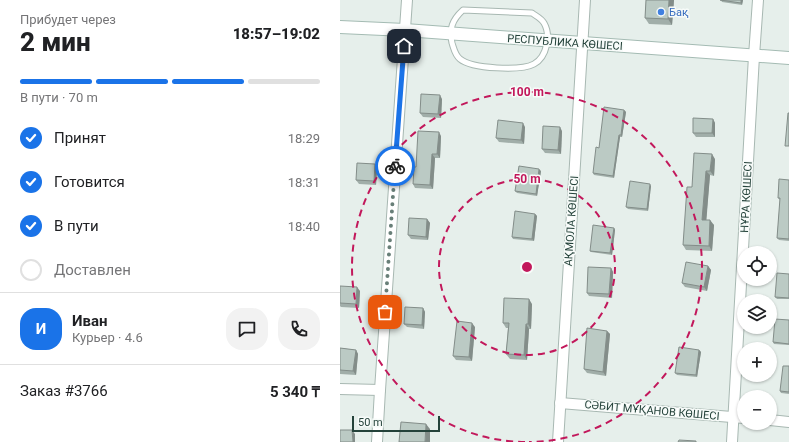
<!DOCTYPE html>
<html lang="ru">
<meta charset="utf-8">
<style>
body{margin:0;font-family:Roboto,sans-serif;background:#f2f2f2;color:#202124;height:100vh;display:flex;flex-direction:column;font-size:15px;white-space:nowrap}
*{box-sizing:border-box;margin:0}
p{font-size:13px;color:#757577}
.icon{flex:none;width:22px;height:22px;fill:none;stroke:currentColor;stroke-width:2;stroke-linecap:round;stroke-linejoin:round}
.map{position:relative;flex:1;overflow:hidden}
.sheet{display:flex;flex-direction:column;background:#fff;width:340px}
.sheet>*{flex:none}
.buttons{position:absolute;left:397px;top:246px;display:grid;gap:8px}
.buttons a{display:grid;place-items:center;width:40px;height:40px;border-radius:50%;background:#fff;box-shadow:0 1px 3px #0004;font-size:20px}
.scale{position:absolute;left:12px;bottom:10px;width:88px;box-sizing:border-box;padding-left:4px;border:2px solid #24423a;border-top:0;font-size:11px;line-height:14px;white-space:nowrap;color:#24423a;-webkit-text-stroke:3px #f7fbf9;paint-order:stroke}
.pin{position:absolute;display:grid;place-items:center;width:34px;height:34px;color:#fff;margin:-17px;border-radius:8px;box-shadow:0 2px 6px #0006}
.courier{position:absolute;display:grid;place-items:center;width:40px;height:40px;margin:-20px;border:3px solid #1a73e8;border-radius:50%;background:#fff;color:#222;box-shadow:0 1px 5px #0007}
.summary em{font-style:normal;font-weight:800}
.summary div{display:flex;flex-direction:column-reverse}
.summary{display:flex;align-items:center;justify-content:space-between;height:68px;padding:0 20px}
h1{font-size:26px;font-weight:800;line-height:30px}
.bar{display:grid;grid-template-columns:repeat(4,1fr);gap:6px 4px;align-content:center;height:48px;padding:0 20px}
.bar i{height:5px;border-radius:3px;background:#e0e0e0}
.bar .on{background:#1a73e8}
.bar p{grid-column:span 4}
.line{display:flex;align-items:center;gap:10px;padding:0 20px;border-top:1px solid #e0e0e0}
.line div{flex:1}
.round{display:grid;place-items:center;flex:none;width:42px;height:42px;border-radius:16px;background:#f2f2f2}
ol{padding:0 20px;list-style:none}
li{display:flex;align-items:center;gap:12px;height:44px}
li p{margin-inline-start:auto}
li .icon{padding:4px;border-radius:50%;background:#1a73e8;color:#fff;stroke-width:4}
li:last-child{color:#757577}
li i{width:22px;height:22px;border:2px solid #e0e0e0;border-radius:50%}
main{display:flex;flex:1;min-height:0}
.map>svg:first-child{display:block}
</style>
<main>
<section class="sheet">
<div class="summary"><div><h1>2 мин</h1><p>Прибудет через</p></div><em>18:57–19:02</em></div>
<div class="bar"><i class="on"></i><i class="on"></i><i class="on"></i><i></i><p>В пути · 70 m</p></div>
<ol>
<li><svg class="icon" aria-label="check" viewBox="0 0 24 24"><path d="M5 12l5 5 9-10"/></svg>Принят<p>18:29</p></li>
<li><svg class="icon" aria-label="check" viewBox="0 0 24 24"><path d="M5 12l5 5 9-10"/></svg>Готовится<p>18:31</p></li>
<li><svg class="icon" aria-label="check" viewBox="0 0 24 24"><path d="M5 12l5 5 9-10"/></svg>В пути<p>18:40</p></li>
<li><i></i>Доставлен</li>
</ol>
<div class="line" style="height:72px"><b class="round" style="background:#1a73e8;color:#fff">И</b><div><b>Иван</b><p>Курьер · 4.6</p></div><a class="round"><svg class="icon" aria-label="chat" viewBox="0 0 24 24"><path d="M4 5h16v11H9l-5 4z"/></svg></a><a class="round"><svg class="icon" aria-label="phone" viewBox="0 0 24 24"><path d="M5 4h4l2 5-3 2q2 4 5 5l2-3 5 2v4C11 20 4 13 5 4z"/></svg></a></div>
<div class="line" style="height:52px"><div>Заказ #3766</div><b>5 340 ₸</b></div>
</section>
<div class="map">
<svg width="449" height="442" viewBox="0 0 449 442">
<rect width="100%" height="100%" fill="#e6efeb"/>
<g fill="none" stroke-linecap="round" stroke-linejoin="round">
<g stroke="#a8b8b2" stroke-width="7">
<path id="lane" d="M123 10 192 13C196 16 201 18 204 23 211 35 207 57 194 64 181 71 132 69 120 59 115 55 114 49 112 43 109 29 112 20 123 10Z"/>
</g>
<g stroke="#a8b8b2" stroke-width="12">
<g id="street">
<polyline points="0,389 40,390"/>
<polyline points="220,403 404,418"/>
<polyline points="430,420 449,422"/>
<polyline points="37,442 40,390 67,0"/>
<polyline points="218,442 245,0"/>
<polyline points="392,442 414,56 418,0"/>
</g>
</g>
<g stroke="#a4bbb3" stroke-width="14">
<polyline id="secondary" points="0,27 65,30 449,58"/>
</g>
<use href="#lane" stroke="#fff" stroke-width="5"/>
<use href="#street" stroke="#fff" stroke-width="10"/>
<use href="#secondary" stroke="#fff" stroke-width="12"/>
</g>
<g fill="#a1aea9">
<polygon points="306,0 334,0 332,25 309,24 305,18"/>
<polygon points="381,0 403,0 402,5 382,2"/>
<polygon points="102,99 101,118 83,117 80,113"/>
<polygon points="284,110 286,112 282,137 280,137 274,178 254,175 253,173 259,148"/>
<polygon points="373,119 375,123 375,137 356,137 353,133"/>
<polygon points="185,127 184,144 159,142 156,138"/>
<polygon points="222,131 221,154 205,153 202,149"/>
<polygon points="101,136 100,158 95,158 93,189 75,188 73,184 76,167"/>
<polygon points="375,159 374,176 370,175 366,220 374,225 372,251 346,250 343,245 352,187"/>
<polygon points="35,164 37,168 36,185 19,184 16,180"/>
<polygon points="201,171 197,196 177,193 175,191"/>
<polygon points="449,180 449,241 439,240 437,238 440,200 438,198"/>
<polygon points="311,186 308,211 288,209 286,207"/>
<polygon points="195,214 197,216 194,241 173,239 172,237"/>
<polygon points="87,219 90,223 88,240 71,239 68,235"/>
<polygon points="274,228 275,230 272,255 251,252 250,251"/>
<polygon points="368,266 371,270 367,291 345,287 342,283"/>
<polygon points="271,268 273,272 272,298 249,296 247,293"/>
<polygon points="449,274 449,299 437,299 435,297"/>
<polygon points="0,286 20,291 19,308 1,307 0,306"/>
<polygon points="192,304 191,329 189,329 187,360 170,359 166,354 168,328 166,328 163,323"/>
<polygon points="83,308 85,312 84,329 67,327 64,324"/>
<polygon points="449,320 449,345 434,344 433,342"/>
<polygon points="135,327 132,361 116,360 113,356"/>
<polygon points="267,331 270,334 266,376 247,373 244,369"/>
<polygon points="0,348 16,350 18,354 16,375 0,374"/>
<polygon points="359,350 361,352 357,377 337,375 335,373"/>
<polygon points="449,366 449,394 441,393 440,391"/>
</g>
<g fill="#838d89">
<polygon points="329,0 334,0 332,25 328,19"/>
<polygon points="401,0 403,0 402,5 401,3"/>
<polygon points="100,95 102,99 101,118 98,114"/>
<polygon points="284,110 286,112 282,137 281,135"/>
<polygon points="373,119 375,123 375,137 372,133"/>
<polygon points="183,123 185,127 184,144 181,140"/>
<polygon points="220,127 222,131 221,154 218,150"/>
<polygon points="99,132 101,136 100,158 97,154"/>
<polygon points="279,135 280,137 274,178 273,176"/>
<polygon points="92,154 95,158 93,189 90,185"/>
<polygon points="372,154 375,159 374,176 370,171"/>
<polygon points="35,164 37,168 36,185 34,181"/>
<polygon points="199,169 201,171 197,196 196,194"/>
<polygon points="366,171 370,175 366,225 362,220"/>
<polygon points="310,184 311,186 308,211 307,209"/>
<polygon points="195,214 197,216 194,241 192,239"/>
<polygon points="87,219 90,223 88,240 86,237"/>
<polygon points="370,220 374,225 372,251 369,246"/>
<polygon points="274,228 275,230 272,255 270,253"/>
<polygon points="368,266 371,270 367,291 364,287"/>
<polygon points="271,268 273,272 272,298 269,294"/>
<polygon points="17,287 20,291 19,308 16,304"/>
<polygon points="189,299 192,304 191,329 188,324"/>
<polygon points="83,308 85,312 84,329 82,325"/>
<polygon points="132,323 135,327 132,361 129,357"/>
<polygon points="186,324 189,329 187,360 184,355"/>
<polygon points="267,331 270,334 266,376 263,372"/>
<polygon points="16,350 18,354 16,375 13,371"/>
<polygon points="359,350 361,352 357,377 356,375"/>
<polygon points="86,424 90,429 90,442 85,442"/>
<polygon points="12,430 15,434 15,442 13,442"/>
</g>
<g fill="#bbcac4" stroke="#838d89">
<polygon points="306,0 329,0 328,19 305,18"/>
<polygon points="380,0 401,0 401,3"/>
<polygon points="81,94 100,95 98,114 80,113"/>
<polygon points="264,107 284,110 281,135 279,135 273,176 253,173 256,147 259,148"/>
<polygon points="448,113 449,113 449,146 445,146"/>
<polygon points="353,118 373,119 372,133 353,133"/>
<polygon points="158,120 183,123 181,140 156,138"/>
<polygon points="203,126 220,127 218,150 202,149"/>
<polygon points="78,131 99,132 97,154 92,154 90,185 73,184 74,167 76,167"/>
<polygon points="354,153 372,154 370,171 366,171 362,220 370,220 369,246 343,245 347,187 352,187"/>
<polygon points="17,163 35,164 34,181 16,180"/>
<polygon points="179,166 199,169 196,194 175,191"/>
<polygon points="439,179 449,180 449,239 437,238 440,198 438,198"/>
<polygon points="290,181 310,184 307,209 286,207"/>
<polygon points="175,211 195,214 192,239 172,237"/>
<polygon points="69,218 87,219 86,237 68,235"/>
<polygon points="253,225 274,228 270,253 250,251"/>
<polygon points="346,262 368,266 364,287 342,283"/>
<polygon points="248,267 271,268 269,294 247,293"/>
<polygon points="437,273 449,274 449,298 435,297"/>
<polygon points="0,286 17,287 16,304 0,303"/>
<polygon points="164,298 189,299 188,324 186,324 184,355 166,354 169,323 163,323"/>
<polygon points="65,307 83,308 82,325 64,324"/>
<polygon points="435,319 449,320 449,344 433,342"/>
<polygon points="117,321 132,323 129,357 113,356"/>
<polygon points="247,328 267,331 263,372 244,369"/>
<polygon points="339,347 359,350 356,375 335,373"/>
<polygon points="0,348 16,350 13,371 0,370"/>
<polygon points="443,366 449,366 449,392 440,391"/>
<polygon points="61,422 86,424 85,442 59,442"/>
<polygon points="0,430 12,430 13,442 0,442"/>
<polygon points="339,440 356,441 356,442 338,442"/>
</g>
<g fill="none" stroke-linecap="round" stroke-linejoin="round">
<polyline stroke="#687f78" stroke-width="4" stroke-dasharray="0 7.2" points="45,312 55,166"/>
<polyline stroke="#1a73e8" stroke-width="5" points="55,166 64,46"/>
</g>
<g fill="none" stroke="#c2185b" stroke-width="2" stroke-dasharray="7 5">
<circle cx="187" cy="267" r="88"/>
<path d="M185 442A175 175 0 1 1 189 442"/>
</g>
<circle fill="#3f7fe0" stroke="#f7fbf9" stroke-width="1.5" cx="321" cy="12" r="4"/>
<g text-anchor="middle" stroke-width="3" stroke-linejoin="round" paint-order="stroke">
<g font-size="11" fill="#366cbe" stroke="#f7fbf9" text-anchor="start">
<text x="329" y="16">Бақ</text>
</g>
<g font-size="11" fill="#24423a" stroke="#f7fbf9">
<text transform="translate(225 42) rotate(4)" y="4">РЕСПУБЛИКА КӨШЕСІ</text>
<text transform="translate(406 197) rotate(-87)" y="4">НҰРА КӨШЕСІ</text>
<text transform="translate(231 221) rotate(-86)" y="4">АҚМОЛА КӨШЕСІ</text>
<text transform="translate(312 410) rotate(5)" y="4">СӘБИТ МҰҚАНОВ КӨШЕСІ</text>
</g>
</g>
<circle cx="187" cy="267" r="6" fill="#c2185b" stroke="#f7fbf9" stroke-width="2"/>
<g font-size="12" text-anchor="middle" font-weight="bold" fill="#c2185b" stroke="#f7fbf9" stroke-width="3" stroke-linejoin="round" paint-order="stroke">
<text x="187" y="96">100 m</text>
<text x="187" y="183">50 m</text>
</g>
</svg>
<div class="buttons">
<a><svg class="icon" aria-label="locate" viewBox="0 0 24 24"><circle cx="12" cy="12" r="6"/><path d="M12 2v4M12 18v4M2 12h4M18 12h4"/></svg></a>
<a><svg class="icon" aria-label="layers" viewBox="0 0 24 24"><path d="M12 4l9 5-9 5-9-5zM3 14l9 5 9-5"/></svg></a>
<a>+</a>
<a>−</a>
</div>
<div class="scale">50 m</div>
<div class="pin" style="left:45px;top:312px;background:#ea580c"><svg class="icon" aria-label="bag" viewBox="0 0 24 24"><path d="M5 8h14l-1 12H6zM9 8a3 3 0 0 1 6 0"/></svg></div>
<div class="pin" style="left:64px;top:46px;background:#1f2937"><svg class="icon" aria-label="home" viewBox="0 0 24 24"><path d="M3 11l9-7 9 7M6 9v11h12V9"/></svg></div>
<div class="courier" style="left:55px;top:166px"><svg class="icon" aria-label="bike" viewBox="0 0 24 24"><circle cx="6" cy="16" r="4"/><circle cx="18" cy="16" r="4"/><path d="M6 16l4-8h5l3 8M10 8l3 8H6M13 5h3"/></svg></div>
</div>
</main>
